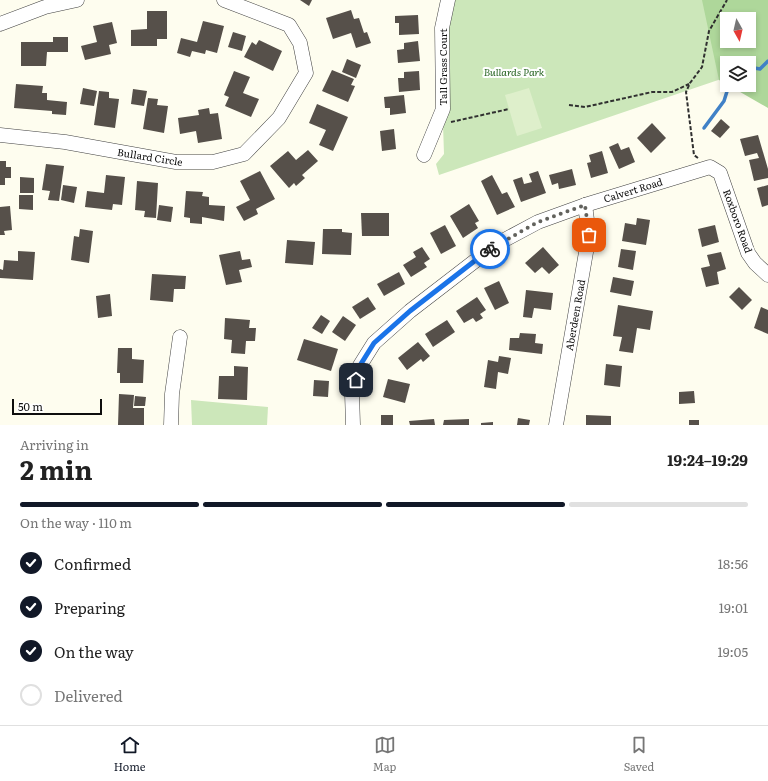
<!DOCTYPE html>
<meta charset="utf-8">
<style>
body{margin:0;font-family:Literata,serif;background:#f2f2f2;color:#222;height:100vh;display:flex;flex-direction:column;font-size:15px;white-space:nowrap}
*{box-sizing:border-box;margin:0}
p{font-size:13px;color:#767676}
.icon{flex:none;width:22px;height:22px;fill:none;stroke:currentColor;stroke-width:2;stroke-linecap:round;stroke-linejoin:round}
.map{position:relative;height:425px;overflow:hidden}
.panel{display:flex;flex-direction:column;background:#fff;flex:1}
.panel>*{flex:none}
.needle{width:26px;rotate:172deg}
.controls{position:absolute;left:720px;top:12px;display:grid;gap:8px}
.controls a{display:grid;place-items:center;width:36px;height:36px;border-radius:0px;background:#fff;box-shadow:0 2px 6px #0003;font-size:20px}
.scale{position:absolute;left:12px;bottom:10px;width:90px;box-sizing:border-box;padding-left:4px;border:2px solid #0e0e0e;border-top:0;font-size:11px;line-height:14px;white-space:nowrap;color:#0e0e0e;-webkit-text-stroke:3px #fff;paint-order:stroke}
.pin{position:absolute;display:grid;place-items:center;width:34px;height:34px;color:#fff;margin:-17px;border-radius:8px;box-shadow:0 2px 6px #0006}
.courier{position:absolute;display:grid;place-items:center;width:40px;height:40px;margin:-20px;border:3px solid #1a73e8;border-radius:50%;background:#fff;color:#222;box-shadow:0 1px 5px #0007}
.headline em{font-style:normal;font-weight:700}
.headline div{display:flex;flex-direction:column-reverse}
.headline{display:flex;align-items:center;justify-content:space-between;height:68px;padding:0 20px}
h1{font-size:26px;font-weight:700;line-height:30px}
.bar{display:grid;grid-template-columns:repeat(4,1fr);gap:6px 4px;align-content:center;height:48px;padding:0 20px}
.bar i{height:5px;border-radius:3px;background:#e0e0e0}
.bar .active{background:#111827}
.bar p{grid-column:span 4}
ol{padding:0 20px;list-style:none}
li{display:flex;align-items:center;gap:12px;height:44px}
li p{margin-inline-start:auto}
li .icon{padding:4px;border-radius:50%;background:#111827;color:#fff;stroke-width:4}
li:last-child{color:#767676}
li i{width:22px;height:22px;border:2px solid #e0e0e0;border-radius:50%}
.menu{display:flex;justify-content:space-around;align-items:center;height:56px;border-top:1px solid #e0e0e0;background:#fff;font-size:11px;color:#767676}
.menu a{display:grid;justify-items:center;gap:2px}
.menu .active{color:#111827}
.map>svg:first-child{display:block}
</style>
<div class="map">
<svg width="768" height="425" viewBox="0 0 768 425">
<rect width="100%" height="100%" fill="#fefdef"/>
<g fill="#cce7ba" fill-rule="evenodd">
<path d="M447 0H768V53L749 63H727V77L439 175 436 164 444 154 440 34ZM727 19H749V41H727Z"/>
<polygon points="191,400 268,407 267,425 192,425"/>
</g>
<path fill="#aed79a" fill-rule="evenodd" d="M702 0H768V108L728 85H749V63H727V84L719 80ZM727 19H749V41H727Z"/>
<polygon fill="#deefcb" points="529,88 542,128 517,136 505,95"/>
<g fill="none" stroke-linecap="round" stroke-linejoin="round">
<g stroke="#4081c7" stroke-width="3.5">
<polyline points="749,67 760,69 768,61"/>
<polyline points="704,128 724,101 729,85"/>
</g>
</g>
<g fill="#56504a">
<polygon points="300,0 312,0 309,6"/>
<polygon points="351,10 354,19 359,18 364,33 367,32 371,43 356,48 351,33 333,39 326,18"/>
<polygon points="147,11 167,11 167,39 157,39 157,46 131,46 131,30 147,29"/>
<polygon points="418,15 419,34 399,35 399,23 395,23 395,16"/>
<polygon points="203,21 224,26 217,53 206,50 205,54 192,51 190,57 177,53 181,38 197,42"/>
<polygon points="112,22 117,43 109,45 111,54 85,60 81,46 97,42 93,26"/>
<polygon points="233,32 246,36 242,51 228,47"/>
<polygon points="53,37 68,37 68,52 47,52 46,66 21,66 21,42 53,42"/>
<polygon points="259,40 282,51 273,71 244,57 252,42 256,45"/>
<polygon points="418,41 420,61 398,63 397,50 404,49 404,43"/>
<polygon points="347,59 361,65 356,78 342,72"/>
<polygon points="332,70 354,79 351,85 355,86 348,102 322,91"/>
<polygon points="234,71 250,77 243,93 259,99 251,117 225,106 229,97 224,95"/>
<polygon points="419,71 420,90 399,92 398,78 404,78 404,72"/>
<polygon points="16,84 43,86 42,93 47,93 47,100 67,102 66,115 52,114 52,111 14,108"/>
<polygon points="83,88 97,91 94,106 80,104"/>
<polygon points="133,89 147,91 144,106 131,104"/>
<polygon points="99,91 109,92 109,98 119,99 115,128 94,125"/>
<polygon points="404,95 406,113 390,115 390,108 385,108 384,97"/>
<polygon points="148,98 158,99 157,105 168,106 164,133 143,129"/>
<polygon points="317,104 348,117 333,151 319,145 326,130 309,123"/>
<polygon points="209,108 210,114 218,113 222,139 198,143 196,131 180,134 178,118 199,115 198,110"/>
<polygon points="721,119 730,127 720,138 711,131"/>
<polygon points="652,123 666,138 651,153 637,138"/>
<polygon points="394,129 396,149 382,151 380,131"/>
<polygon points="758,135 768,169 768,178 754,181 749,160 759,158 757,153 745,156 740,139"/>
<polygon points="618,143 621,150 629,147 635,162 619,169 609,147"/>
<polygon points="308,150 318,161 302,175 305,178 296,186 294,183 289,188 270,166 288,151 296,160"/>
<polygon points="602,151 608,173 591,178 587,163 591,162 589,155"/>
<polygon points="0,161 6,161 6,167 11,167 11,178 5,178 5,185 0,185"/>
<polygon points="46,164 64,166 59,201 48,200 50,191 42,190"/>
<polygon points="572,169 576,185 559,189 558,183 552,185 549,175"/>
<polygon points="260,171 275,199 256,209 258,214 244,221 236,207 250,200 240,181"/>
<polygon points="538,171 546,193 521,202 513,180 522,177 524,184 532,182 529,174"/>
<polygon points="106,175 125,177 122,205 113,204 112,210 85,207 87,191 104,193"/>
<polygon points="492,175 502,194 507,192 515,207 497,215 481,181"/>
<polygon points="20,177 34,178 34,193 20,193"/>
<polygon points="137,181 158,183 156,218 144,217 145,211 135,210"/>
<polygon points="63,185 77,187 74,203 61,200"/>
<polygon points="768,185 768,205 762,207 757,188"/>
<polygon points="186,191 203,192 202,196 209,197 209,205 225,206 224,221 202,217 202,224 190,223 190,218 184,217"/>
<polygon points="19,195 33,195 33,210 19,209"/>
<polygon points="469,204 479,221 475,223 478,228 463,238 450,216"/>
<polygon points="159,205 173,207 171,222 157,220"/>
<polygon points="10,206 12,230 4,231 5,235 0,235 0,207"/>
<polygon points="361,213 389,213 389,236 362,236"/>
<polygon points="637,218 650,220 646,245 622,241 625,223 636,225"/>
<polygon points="445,225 456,246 441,254 430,233"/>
<polygon points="715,225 719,242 702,247 698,229"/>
<polygon points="80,229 93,231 89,263 71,260 74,236 79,237"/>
<polygon points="323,229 342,229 342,232 352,233 351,255 322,254"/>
<polygon points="287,240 315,242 313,265 285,263"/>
<polygon points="422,247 430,259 424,263 427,267 411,277 403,265 416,257 413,252"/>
<polygon points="543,247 559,265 549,274 542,267 535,273 525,263"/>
<polygon points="621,249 636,251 633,270 618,267"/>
<polygon points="18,251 35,252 33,280 0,278 0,269 3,270 4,260 18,261"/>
<polygon points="240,251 242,260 250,259 252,267 239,270 242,282 226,285 219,255"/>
<polygon points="721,252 726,269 717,272 719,284 706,287 701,268 710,266 707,255"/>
<polygon points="399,272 405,284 384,296 377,284"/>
<polygon points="152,274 186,276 185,289 174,289 173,302 150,300"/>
<polygon points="613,277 634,281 631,296 610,292"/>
<polygon points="499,281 509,303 495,310 484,288"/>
<polygon points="739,287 752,300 742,310 729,297"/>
<polygon points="526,290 553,293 551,310 534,308 532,318 523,317"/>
<polygon points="110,294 112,316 98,318 96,296"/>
<polygon points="368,297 376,309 360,319 352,307"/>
<polygon points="477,297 486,310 480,314 483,318 476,322 473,318 464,323 456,311"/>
<polygon points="618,305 653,311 650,330 637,328 633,353 619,351 622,337 613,336"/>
<polygon points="761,307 768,310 768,334 754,328"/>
<polygon points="321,315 330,321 322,334 312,328"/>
<polygon points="343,316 356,325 345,341 332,332"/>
<polygon points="225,318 250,320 249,328 256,328 255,341 246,341 245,354 231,353 232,340 224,339"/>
<polygon points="447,320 455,332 433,347 425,334"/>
<polygon points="520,333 536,334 535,343 543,344 542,354 509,350 510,338 519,338"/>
<polygon points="304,339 338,349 331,371 297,360"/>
<polygon points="418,342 430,356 423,362 421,359 407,370 398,358"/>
<polygon points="118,348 132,348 132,359 144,360 143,383 120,383 120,373 117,373"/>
<polygon points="499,356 511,358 508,374 498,372 496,389 484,387 488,360 498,362"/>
<polygon points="606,364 622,366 620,387 604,385"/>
<polygon points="234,366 248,367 247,400 218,399 219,376 234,376"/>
<polygon points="388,379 410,384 405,403 383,397"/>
<polygon points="314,380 329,381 328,397 313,396"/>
<polygon points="694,391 695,403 679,404 679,392"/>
<polygon points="119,394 134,395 133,408 144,408 144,425 118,425"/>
<polygon points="135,396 146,397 145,406 134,406"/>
<rect x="381" y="415" width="12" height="10"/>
<polygon points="586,415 611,416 611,425 586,425"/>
<polygon points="518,418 530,420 529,425 517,425"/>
<polygon points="434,419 435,425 410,425 409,421"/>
<polygon points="469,419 469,425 443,425 444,420"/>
<rect x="689" y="420" width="10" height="5"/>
<polygon points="493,422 493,425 481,425 481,423"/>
</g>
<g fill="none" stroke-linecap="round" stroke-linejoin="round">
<g stroke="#414141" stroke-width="15">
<g id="minor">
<polyline points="0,24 45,7 77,0"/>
<polyline points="0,135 65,142 176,162 213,162 244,154 279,118 306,73 300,43 289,25 224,0"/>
<polyline points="424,155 443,109 442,28 448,0"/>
<polyline points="171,425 172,394 180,337"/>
<polyline points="353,425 352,393 359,367 374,343 410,311 497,244 538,222 585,205 710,167 720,173 748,253 755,263 768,275"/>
<polyline points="556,425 589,235 585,205"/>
</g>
</g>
<g stroke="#303030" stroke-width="2" stroke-dasharray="4 2" stroke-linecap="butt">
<polyline points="569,105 585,107 652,92 672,92 689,84"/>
<polyline points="451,122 509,109"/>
<polyline points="698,158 694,155 686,92 690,83 702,67 709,31 727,0"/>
</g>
<use href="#minor" stroke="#fff" stroke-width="14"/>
</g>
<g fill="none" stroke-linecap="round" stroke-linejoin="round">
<polyline stroke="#62625d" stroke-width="4" stroke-dasharray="0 7.2" points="490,249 538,222 585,205 589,235"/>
<polyline stroke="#1a73e8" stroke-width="5" points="356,380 359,367 374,343 410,311 490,249"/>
</g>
<g text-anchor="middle" stroke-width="4" stroke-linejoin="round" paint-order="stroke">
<g font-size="10" fill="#0e0e0e" stroke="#fff">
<text transform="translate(443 67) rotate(-90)" y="4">Tall Grass Court</text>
<text transform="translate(150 157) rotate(9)" y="4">Bullard Circle</text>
<text transform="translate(633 190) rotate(-17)" y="4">Calvert Road</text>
<text transform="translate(738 221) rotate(70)" y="4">Roxboro Road</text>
<text transform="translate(575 315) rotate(-80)" y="4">Aberdeen Road</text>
</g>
<g font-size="10" font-style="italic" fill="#266321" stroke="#fff">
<text x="514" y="76">Bullards Park</text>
</g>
</g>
</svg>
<div class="controls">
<a><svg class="needle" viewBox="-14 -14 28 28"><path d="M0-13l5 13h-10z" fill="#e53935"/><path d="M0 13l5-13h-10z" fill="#767676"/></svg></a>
<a><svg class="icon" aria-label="layers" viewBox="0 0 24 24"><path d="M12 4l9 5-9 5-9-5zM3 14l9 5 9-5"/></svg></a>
</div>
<div class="scale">50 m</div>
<div class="pin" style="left:589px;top:235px;background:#ea580c"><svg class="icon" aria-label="bag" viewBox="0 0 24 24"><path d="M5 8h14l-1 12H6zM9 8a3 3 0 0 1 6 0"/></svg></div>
<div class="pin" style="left:356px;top:380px;background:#1f2937"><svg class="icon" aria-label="home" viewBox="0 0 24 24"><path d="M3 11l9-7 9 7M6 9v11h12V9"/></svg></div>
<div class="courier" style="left:490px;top:249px"><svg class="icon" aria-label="bike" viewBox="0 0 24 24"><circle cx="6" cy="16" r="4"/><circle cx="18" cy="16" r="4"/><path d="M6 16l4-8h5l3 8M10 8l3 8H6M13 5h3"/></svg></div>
</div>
<section class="panel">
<div class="headline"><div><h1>2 min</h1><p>Arriving in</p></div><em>19:24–19:29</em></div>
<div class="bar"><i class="active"></i><i class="active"></i><i class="active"></i><i></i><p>On the way · 110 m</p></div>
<ol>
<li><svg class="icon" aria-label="check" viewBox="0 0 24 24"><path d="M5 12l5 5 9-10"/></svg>Confirmed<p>18:56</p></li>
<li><svg class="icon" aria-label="check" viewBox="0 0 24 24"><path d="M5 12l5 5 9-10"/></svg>Preparing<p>19:01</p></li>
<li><svg class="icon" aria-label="check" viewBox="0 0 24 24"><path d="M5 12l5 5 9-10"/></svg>On the way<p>19:05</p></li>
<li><i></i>Delivered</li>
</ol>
</section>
<nav class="menu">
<a class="active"><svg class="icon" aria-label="home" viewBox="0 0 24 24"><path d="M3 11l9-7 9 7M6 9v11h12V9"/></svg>Home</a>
<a><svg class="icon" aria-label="map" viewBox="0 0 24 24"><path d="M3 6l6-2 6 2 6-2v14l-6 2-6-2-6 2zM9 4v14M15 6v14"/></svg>Map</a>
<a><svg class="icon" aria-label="saved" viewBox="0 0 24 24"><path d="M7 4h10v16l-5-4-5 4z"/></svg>Saved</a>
</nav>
